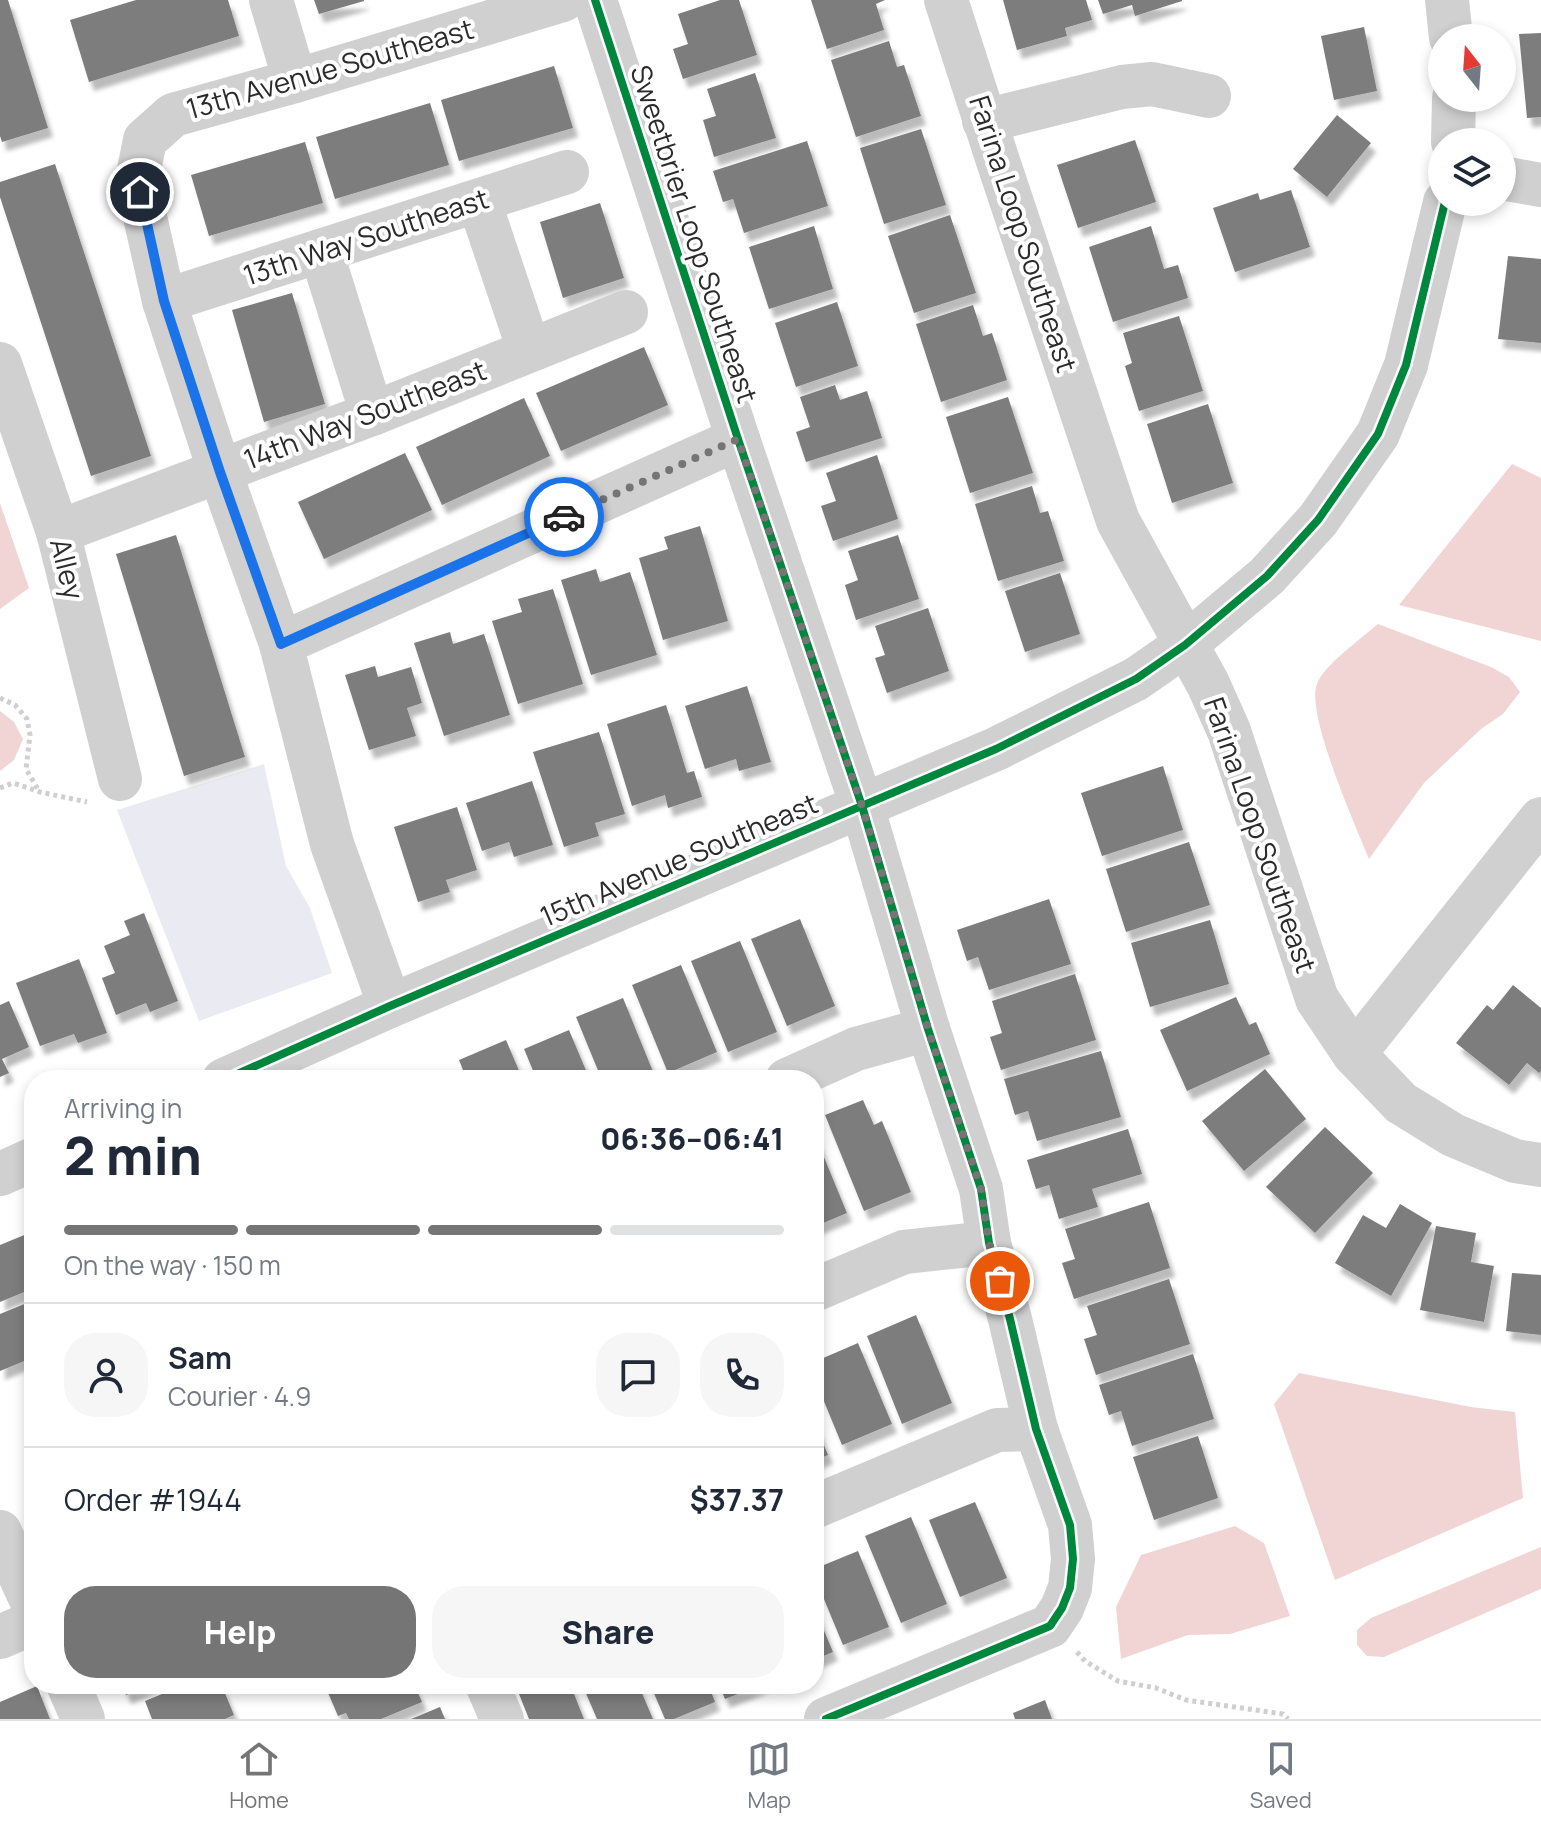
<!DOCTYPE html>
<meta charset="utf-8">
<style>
body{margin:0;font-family:Manrope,sans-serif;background:#f6f6f7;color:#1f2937;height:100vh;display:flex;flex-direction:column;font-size:30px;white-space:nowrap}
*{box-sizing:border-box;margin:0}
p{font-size:26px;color:#747a83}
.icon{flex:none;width:44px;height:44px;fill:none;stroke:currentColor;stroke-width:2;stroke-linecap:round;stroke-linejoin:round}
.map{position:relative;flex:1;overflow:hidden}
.side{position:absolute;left:24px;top:1070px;width:800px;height:624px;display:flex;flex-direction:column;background:#fff;border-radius:32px;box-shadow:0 4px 12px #0003}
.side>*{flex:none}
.needle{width:52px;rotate:343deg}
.controls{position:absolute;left:1428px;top:24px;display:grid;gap:16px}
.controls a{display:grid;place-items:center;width:88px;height:88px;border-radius:50%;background:#fff;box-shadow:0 4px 12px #0003;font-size:40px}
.pin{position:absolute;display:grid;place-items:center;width:68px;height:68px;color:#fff;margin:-34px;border:4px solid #fff;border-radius:50%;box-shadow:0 2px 8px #0007}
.courier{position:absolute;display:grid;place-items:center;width:80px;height:80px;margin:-40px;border:6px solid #1a73e8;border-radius:50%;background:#fff;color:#222;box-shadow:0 2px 10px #0007}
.overview em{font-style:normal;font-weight:800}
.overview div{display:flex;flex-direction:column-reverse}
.overview{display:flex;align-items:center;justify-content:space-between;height:136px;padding:0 40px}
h1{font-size:52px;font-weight:800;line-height:60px}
.bar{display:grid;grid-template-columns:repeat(4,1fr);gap:12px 8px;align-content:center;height:96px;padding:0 40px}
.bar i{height:10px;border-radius:6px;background:#e0e1e3}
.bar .on{background:#757575}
.bar p{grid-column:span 4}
.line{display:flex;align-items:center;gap:20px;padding:0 40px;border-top:2px solid #e0e1e3}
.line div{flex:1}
.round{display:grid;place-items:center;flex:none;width:84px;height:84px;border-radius:32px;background:#f6f6f7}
.action{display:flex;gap:16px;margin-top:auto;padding:16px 40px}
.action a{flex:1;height:92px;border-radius:32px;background:#757575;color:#fff;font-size:32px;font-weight:800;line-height:92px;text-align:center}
.action a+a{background:#f6f6f7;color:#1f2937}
.dock{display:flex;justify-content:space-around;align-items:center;height:112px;border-top:2px solid #e0e1e3;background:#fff;font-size:22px;color:#747a83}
.dock a{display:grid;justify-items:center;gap:4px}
.dock .on{color:#757575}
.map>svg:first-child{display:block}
</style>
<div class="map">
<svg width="1541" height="1719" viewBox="0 0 1541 1719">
<defs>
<filter id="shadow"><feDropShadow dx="5" dy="9" stdDeviation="2" flood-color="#0004"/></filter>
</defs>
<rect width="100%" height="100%" fill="#fff"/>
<polygon fill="#eaeaf3" points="264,764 286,866 310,908 332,973 199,1021 117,810"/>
<g fill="#f1d5d4">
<polygon points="1512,464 1541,478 1541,641 1399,605"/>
<polygon points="0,503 29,588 0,609"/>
<path d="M1378 624 1491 667 1509 677 1520 692 1503 714 1481 729 1424 783 1369 859C1356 827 1305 713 1317 684 1324 665 1362 638 1378 624Z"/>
<polygon points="0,711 14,722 23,739 14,760 0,771"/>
<polygon points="1299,1373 1471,1407 1515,1412 1523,1498 1335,1580 1274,1404"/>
<polygon points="1235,1526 1264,1543 1290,1616 1230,1634 1188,1635 1121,1659 1116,1607 1141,1555"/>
<polygon points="1541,1547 1541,1589 1384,1657 1367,1656 1357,1645 1357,1630 1371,1618"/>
</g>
<g fill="#7d7d7d" filter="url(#shadow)">
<polygon points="0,0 8,0 48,128 2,142 0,136"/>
<polygon points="136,0 228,0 239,36 89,82 70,20"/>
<polygon points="314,0 364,0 364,1 319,14"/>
<polygon points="720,0 739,0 757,55 683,79 673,49 688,44 678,14"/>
<polygon points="811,0 885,0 876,4 884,30 827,49"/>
<polygon points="1003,0 1086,0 1092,20 1065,28 1067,36 1017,50"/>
<polygon points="1098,0 1182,0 1182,1 1135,16 1132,5 1103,14"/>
<polygon points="1364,27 1377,91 1334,100 1321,36"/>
<polygon points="1541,33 1541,117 1527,118 1519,34"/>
<polygon points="889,41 897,67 904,65 921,116 856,137 831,60"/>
<polygon points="554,66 573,128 459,161 441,100"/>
<polygon points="755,73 776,138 714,157 703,120 716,116 707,89"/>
<polygon points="430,103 449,165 335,199 316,137"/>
<polygon points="1337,115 1371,143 1327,197 1293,169"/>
<polygon points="921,129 946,205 884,224 860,148"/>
<polygon points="1135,140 1156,202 1078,228 1057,165"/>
<polygon points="807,141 828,206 744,233 733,199 723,202 713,171"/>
<polygon points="305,142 323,203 209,236 191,175"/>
<polygon points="55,164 151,456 91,476 0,197 0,182"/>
<polygon points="1291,190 1310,247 1235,272 1213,208 1258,193 1260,200"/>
<polygon points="600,203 624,278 563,298 540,222"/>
<polygon points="950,215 976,293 914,313 888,236"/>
<polygon points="814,226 833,289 769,309 749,247"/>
<polygon points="1151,226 1164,269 1178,265 1188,298 1113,322 1089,247"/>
<polygon points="1508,256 1541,259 1541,343 1498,339"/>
<polygon points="292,293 325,404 264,422 232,310"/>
<polygon points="837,302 858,366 796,387 775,323"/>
<polygon points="973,305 983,336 992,333 1007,380 941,402 916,324"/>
<polygon points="1179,316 1203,391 1139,411 1125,366 1132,363 1123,333"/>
<polygon points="644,347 668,405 561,451 536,393"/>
<polygon points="835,385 840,400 867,391 882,438 806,462 796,432 810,427 800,397"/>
<polygon points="1008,397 1033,473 970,493 946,417"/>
<polygon points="524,398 550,456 442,505 416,447"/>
<polygon points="1208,404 1233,483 1172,503 1147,424"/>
<polygon points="405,453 432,510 324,559 298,502"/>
<polygon points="877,455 898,519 833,541 821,506 836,501 826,473"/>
<polygon points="1032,486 1040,513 1048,511 1064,561 998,581 975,504"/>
<polygon points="700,526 728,621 663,640 639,558 668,549 664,537"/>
<polygon points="176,535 245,757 184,776 116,554"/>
<polygon points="898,535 919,599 856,620 845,585 858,580 848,551"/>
<polygon points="596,569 600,582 630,572 657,655 591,675 561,580"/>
<polygon points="1060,573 1080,634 1025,652 1005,591"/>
<polygon points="553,589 583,684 518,704 492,621 522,612 518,599"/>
<polygon points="928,608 949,671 887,693 875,658 885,655 875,626"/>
<polygon points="450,632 453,644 484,634 510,715 444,736 414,643"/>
<polygon points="375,666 378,677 411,667 422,703 407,708 416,736 369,750 345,675"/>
<polygon points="747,686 771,762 739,771 736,759 705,769 685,706"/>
<polygon points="666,705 687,773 694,771 702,797 668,808 665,795 632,806 607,724"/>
<polygon points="599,732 625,814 595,823 599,836 564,847 533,752"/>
<polygon points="1163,766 1183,830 1102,856 1081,793"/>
<polygon points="532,781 553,845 514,857 509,842 482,851 466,803"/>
<polygon points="457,807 477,870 446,880 450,892 418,902 394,827"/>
<polygon points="1189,842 1210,905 1126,932 1106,869"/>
<polygon points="1049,899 1071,964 989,990 978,957 967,961 957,930"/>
<polygon points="144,913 178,1001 150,1012 146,1003 116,1015 102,978 115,973 104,946 130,935 124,921"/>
<polygon points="800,919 835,1006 787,1026 751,939"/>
<polygon points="1210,920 1229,984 1150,1007 1131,943"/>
<polygon points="740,941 777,1032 728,1052 691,961"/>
<polygon points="79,959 107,1033 78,1043 74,1034 40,1046 16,983"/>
<polygon points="681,965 717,1052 668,1073 632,985"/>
<polygon points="1075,974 1096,1040 1001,1070 990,1037 1002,1033 992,1001"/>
<polygon points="1513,985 1541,1008 1541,1071 1539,1073 1527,1063 1509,1085 1456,1043 1487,1005 1493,1010"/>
<polygon points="1236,997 1249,1025 1256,1022 1270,1054 1187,1091 1160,1030"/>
<polygon points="623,998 654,1074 641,1080 602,1080 576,1017"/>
<polygon points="9,1001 29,1047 2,1059 9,1073 0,1077 0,1005"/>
<polygon points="569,1030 590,1080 537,1080 524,1049"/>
<polygon points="506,1040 523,1080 467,1080 459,1060"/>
<polygon points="1101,1051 1121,1117 1037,1141 1028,1111 1015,1115 1004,1079"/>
<polygon points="1265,1069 1306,1119 1244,1171 1202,1121"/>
<polygon points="863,1100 874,1125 882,1121 911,1192 864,1211 825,1115"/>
<polygon points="1325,1127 1373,1173 1315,1233 1266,1187"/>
<polygon points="1128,1129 1142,1174 1092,1189 1098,1207 1059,1219 1049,1185 1036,1189 1027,1160"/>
<polygon points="814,1133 847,1213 814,1227"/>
<polygon points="1149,1202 1170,1268 1074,1299 1062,1263 1075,1259 1065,1229"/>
<polygon points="1400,1204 1432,1223 1391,1296 1335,1263 1363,1215 1386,1228"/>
<polygon points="1436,1226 1476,1233 1471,1262 1494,1266 1484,1322 1420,1310"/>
<polygon points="34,1231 34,1288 0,1302 0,1245"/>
<polygon points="1512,1273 1541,1275 1541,1335 1506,1331"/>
<polygon points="1169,1279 1190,1344 1096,1375 1084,1339 1097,1335 1087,1306"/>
<polygon points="34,1300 34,1357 0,1371 0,1314"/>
<polygon points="916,1315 952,1403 902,1424 867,1336"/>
<polygon points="858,1343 892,1424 842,1445 814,1377 814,1362"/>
<polygon points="1193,1354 1214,1419 1132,1446 1121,1411 1109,1415 1099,1385"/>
<polygon points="814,1421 828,1455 814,1461"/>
<polygon points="1198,1436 1218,1498 1154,1520 1133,1457"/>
<polygon points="975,1502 1007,1578 960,1597 929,1520"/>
<polygon points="911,1517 947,1604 901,1623 865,1536"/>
<polygon points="858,1551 889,1627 843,1645 814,1575 814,1569"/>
<polygon points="814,1607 833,1652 814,1660"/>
<polygon points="122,1684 154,1684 126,1695"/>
<polygon points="186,1684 208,1684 210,1690 222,1686 234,1715 225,1719 152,1719 145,1701"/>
<polygon points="337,1684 414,1684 422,1702 381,1719 349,1719 346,1713 338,1716 326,1688"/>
<polygon points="530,1684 570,1684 584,1719 529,1719 517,1689"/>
<polygon points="582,1684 638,1684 653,1719 597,1719"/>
<polygon points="650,1684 708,1684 715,1702 674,1719 665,1719"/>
<polygon points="719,1684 764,1684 725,1699"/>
<polygon points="37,1686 50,1719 0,1719 0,1702"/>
<polygon points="1045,1700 1052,1719 1015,1719 1013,1713"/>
<polygon points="440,1707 445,1719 411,1719"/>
</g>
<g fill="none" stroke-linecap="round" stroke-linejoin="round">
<g stroke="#cfcfcf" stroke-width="5" stroke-dasharray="4 4" stroke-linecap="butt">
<polyline points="0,698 15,705 27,719 30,735 26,769 39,791"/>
<polyline points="0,788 13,783 40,792 87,802"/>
<polyline points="1077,1652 1085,1661 1118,1681 1156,1688 1186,1700 1283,1714 1288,1719"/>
</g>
<g stroke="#d0d0d0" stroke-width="44">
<polyline points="271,0 295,81"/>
<polyline points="595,0 738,439 862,806 928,1029 981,1189 989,1243 1010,1319 1036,1429 1070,1525 1073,1559 1070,1588 1062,1608 1050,1626 826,1719"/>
<polyline points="946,0 997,158 1118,521 1208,684 1229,731 1317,999 1354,1054 1401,1103 1453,1135 1515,1161 1541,1165"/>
<polyline points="1447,0 1451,38"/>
<polyline points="984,121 1122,87 1152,84 1209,96"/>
<polyline points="1453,142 1454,98"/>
<polyline points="1502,178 1541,185"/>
<polyline points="479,201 529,350"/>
<polyline points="321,251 372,414"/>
<polyline points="164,301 567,172"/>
<polyline points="0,364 58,532 120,779"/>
<polyline points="58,532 372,414 626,312"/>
<polyline points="281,644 738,439"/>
<polyline points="390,1006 332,844 281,644 220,472 164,301 143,208 138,175 145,140 173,115 295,81 563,0"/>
<polyline points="1354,1054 1541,819"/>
<polyline points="224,1080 390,1006 996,749 1136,679 1185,645 1267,576 1318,520 1378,434 1406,365 1445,202"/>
<polyline points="787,1080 856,1049 928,1029"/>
<polyline points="0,1174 34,1159"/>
<polyline points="814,1290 904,1252 989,1243"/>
<polyline points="814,1507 997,1430 1036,1429"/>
<polyline points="0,1532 34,1606"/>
<polyline points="0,1637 34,1622"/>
<polyline points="68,1684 83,1719"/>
<polyline points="487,1684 502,1719"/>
</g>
<g stroke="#fff" stroke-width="13">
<g id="cycleway">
<polyline points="595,0 738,439 862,806 928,1029 981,1189 989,1243 1010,1319 1036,1429 1070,1525 1073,1559 1070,1588 1062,1608 1050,1626 826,1719"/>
<polyline points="224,1080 390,1006 996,749 1136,679 1185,645 1267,576 1318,520 1378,434 1406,365 1445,202"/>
</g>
</g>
<use href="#cycleway" stroke="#00873e" stroke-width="8"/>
</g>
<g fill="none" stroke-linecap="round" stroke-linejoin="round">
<polyline stroke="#757575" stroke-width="8" stroke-dasharray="0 14.4" points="564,517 738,439 862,806 928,1029 981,1189 989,1243 1000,1281"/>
<polyline stroke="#1a73e8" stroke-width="10" points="140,192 164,301 220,472 281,644 564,517"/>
</g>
<g text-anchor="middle" stroke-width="8" stroke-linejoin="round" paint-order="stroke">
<g font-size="28" fill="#2b2b2b" stroke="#fff">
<text transform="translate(330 69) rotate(-16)" y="10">13th Avenue Southeast</text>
<text transform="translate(694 234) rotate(72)" y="10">Sweetbrier Loop Southeast</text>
<text transform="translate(1023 234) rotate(72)" y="10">Farina Loop Southeast</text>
<text transform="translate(366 237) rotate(-18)" y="10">13th Way Southeast</text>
<text transform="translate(365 415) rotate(-21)" y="10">14th Way Southeast</text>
<text transform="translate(67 569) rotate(76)" y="10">Alley</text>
<text transform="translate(1260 835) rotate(71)" y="10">Farina Loop Southeast</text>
<text transform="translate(679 860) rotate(-23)" y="10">15th Avenue Southeast</text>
</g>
</g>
</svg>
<div class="controls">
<a><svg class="needle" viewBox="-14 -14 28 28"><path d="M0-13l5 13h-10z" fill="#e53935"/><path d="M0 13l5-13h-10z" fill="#747a83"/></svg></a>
<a><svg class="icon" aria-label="layers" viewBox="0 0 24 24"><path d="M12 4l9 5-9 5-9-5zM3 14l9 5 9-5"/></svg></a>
</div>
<div class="pin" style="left:1000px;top:1281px;background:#ea580c"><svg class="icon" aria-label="bag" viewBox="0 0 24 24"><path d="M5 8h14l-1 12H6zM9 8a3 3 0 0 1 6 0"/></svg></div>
<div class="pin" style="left:140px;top:192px;background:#1f2937"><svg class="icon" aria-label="home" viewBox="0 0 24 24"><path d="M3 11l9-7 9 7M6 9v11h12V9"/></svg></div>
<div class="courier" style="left:564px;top:517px"><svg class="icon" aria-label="car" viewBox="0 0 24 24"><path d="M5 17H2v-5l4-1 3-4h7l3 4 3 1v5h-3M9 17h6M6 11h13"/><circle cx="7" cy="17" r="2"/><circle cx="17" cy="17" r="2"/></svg></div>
<section class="side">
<div class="overview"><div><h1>2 min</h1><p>Arriving in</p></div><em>06:36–06:41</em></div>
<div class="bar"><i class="on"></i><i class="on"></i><i class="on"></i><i></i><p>On the way · 150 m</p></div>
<div class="line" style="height:144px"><a class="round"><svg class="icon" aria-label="person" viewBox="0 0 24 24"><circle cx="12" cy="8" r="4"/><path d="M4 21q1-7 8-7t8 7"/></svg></a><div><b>Sam</b><p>Courier · 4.9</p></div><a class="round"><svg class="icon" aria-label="chat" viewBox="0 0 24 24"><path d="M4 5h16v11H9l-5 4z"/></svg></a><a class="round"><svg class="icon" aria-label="phone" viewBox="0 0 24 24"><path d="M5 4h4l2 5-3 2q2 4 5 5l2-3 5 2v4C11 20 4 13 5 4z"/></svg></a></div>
<div class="line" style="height:104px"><div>Order #1944</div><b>$37.37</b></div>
<div class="action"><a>Help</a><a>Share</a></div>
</section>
</div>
<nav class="dock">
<a class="on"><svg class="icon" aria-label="home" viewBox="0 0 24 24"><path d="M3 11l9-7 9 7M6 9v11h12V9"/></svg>Home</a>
<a><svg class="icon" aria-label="map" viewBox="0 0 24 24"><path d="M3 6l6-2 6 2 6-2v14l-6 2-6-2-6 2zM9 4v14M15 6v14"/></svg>Map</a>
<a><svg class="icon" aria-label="saved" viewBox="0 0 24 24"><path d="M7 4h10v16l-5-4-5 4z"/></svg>Saved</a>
</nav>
